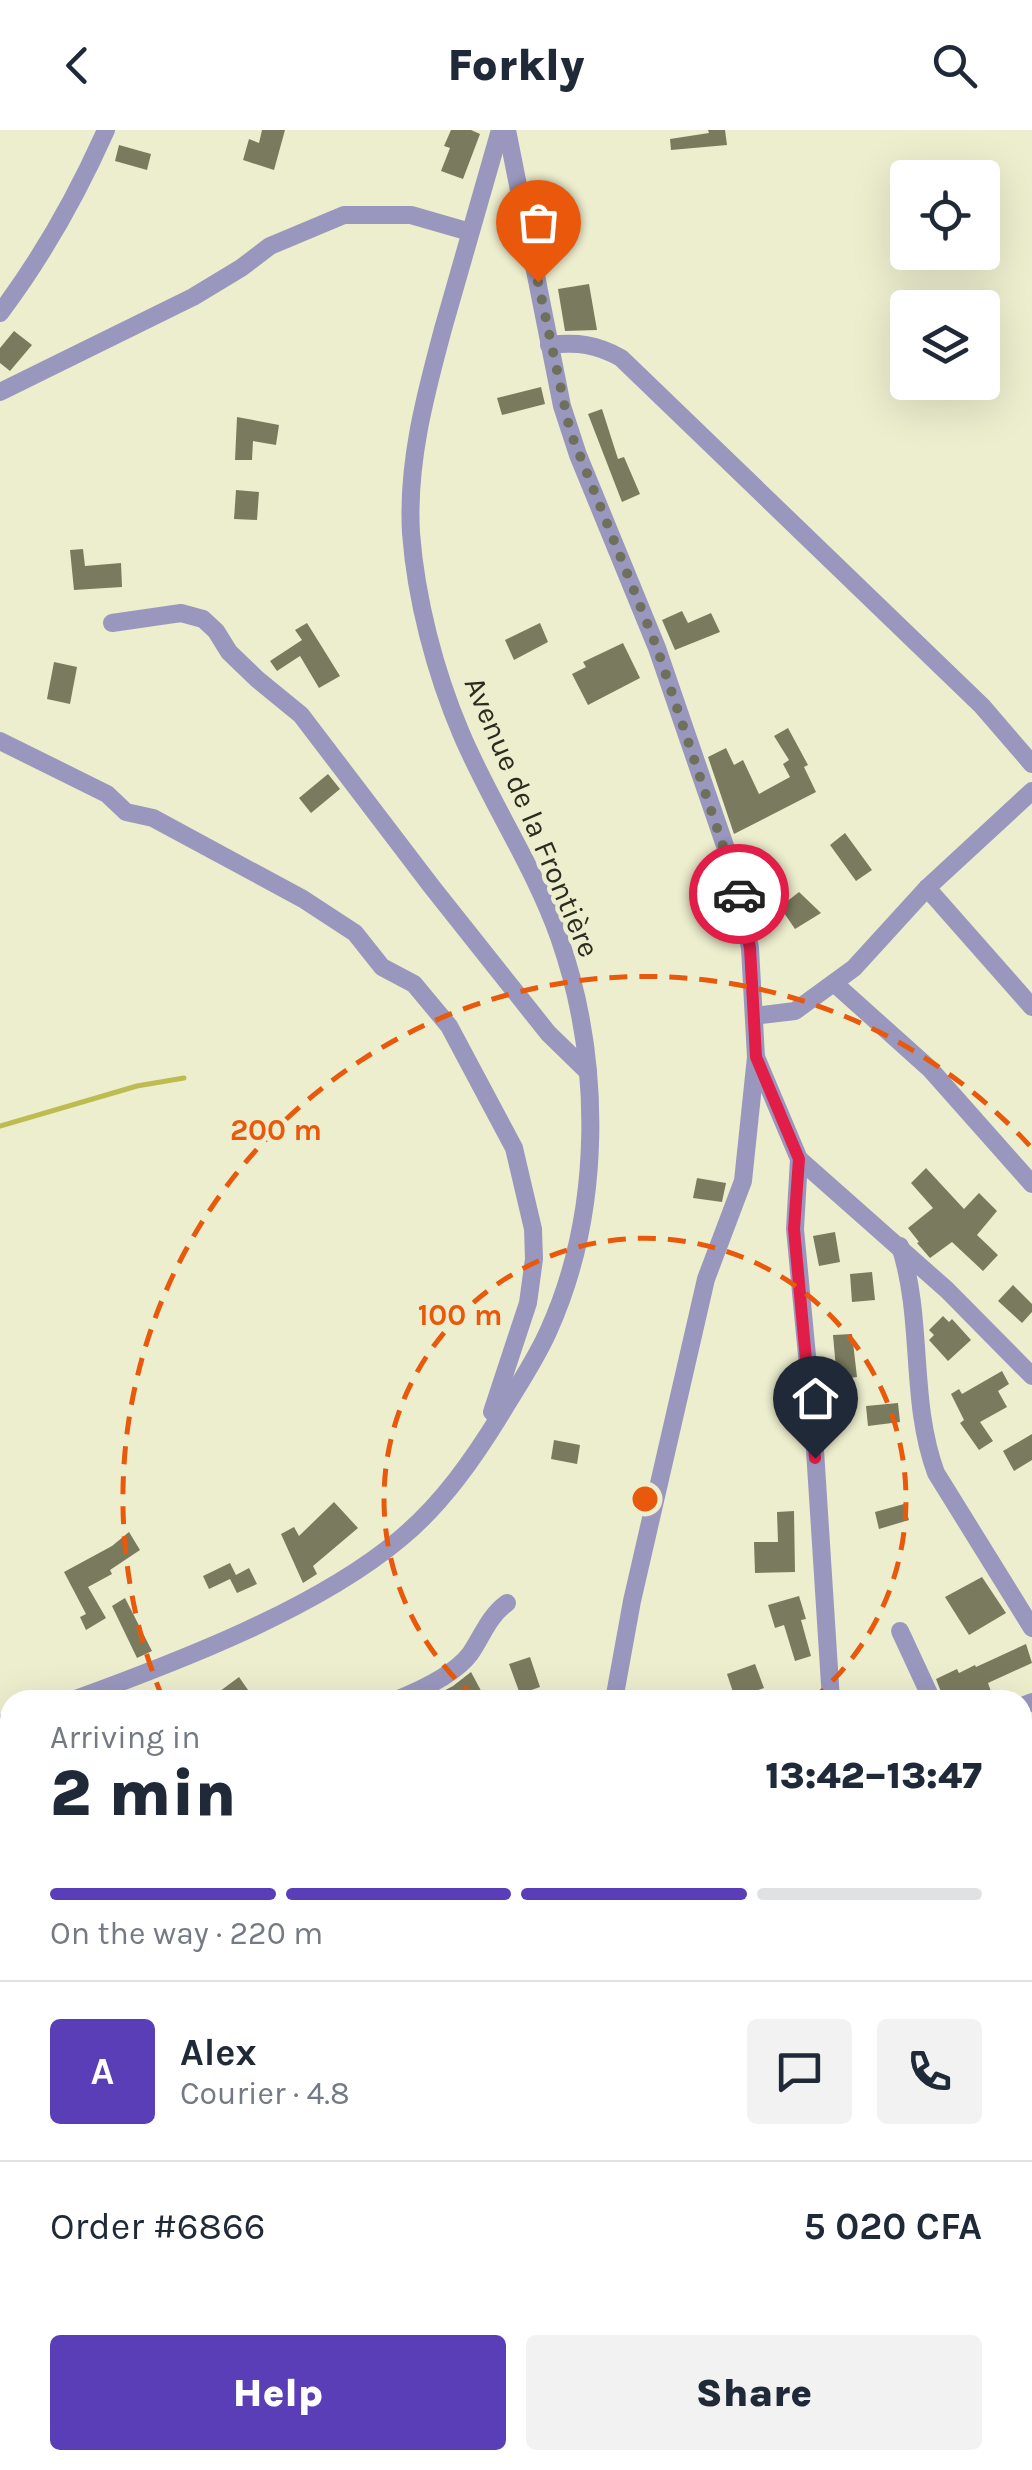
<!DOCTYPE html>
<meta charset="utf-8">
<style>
body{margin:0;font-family:Karla,sans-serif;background:#f2f2f3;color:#1f2937;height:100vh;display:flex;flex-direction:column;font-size:38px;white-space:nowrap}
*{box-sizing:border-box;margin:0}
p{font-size:32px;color:#747a83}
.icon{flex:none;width:55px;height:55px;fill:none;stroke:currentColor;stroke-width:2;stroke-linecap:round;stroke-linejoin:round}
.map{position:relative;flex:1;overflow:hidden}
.panel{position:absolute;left:0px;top:1560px;width:1032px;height:780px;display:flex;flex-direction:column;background:#fff;border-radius:30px 30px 0 0;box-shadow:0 10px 40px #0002}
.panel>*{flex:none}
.fabs{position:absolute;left:890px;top:30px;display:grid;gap:20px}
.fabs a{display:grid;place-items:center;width:110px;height:110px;border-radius:10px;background:#fff;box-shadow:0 10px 40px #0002;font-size:50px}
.pin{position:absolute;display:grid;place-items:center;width:85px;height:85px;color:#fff;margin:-102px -42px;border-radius:50% 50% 50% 0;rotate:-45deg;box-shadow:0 0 10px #0007}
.pin .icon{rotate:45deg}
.courier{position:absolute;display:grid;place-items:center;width:100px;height:100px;margin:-50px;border:8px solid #e11d48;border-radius:50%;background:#fff;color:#222;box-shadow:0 2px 12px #0007}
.summary em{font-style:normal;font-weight:800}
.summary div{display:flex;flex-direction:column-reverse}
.summary{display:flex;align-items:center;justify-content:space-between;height:170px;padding:0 50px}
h1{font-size:65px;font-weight:800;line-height:75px}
.bar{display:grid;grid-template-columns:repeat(4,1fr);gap:15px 10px;align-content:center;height:120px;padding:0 50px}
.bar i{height:12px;border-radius:8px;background:#e0e1e3}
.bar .current{background:#5a3eb7}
.bar p{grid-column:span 4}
.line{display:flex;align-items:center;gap:25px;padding:0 50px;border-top:2px solid #e0e1e3}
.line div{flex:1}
.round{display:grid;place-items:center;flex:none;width:105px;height:105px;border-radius:10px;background:#f2f2f3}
.cta{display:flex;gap:20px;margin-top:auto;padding:20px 50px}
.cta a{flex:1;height:115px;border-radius:10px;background:#5a3eb7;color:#fff;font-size:40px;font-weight:800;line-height:115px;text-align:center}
.cta a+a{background:#f2f2f3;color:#1f2937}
header{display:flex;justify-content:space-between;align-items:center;height:130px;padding:0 50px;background:#fff;font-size:45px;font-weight:800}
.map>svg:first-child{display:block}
</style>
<header><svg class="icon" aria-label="back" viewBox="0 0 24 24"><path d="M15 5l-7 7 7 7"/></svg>Forkly<svg class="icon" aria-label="search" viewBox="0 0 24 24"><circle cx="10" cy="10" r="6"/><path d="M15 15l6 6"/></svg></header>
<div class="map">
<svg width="1032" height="2340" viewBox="0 0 1032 2340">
<rect width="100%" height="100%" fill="#edeece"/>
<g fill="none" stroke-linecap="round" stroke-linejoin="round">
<polyline stroke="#bdbc51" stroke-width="5" points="0,996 137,956 184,948"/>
</g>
<g fill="#7a7b5e">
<polygon points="262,0 285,0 274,40 243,30 249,9 259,13"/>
<polygon points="451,0 471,0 480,4 463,49 441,41 450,18 444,16"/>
<polygon points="708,0 725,0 727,15 671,20 670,9 709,3"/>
<polygon points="119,15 151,24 147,40 115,31"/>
<polygon points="589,154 597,200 565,201 558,159"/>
<polygon points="14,201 32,215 10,241 0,233 0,218"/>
<polygon points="541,257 545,274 502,285 497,268"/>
<polygon points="602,279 618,329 624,327 640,364 622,372 588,284"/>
<polygon points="237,287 279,295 276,315 253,311 252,330 235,330"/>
<polygon points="236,360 259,362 257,390 234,389"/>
<polygon points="83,419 85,436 121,433 122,457 74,460 70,420"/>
<polygon points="682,481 688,493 711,483 720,502 675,520 662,490"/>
<polygon points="307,493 340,546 319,558 300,526 277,541 270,531 302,510 295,500"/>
<polygon points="540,493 548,512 514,530 505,510"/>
<polygon points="623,513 640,548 588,575 572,544 586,537 583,532"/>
<polygon points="54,532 77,537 70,574 47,569"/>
<polygon points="788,598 808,635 804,637 816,662 734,704 708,627 726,618 734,635 743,630 759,664 790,647 783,634 789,630 774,606"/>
<polygon points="328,644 340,659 311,683 299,668"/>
<polygon points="845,703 872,740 856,751 830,715"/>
<polygon points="799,762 821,783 795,799 780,777"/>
<polygon points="926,1038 964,1079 979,1063 997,1081 977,1105 998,1125 983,1141 952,1112 930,1128 917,1113 919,1112 908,1098 933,1078 911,1053"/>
<polygon points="697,1048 726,1053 722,1072 693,1068"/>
<polygon points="835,1102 840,1132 819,1136 813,1106"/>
<polygon points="872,1142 875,1170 852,1172 850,1144"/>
<polygon points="1013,1155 1032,1174 1032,1182 1022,1193 998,1171"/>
<polygon points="943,1186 949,1192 952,1189 971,1210 948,1231 929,1210 934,1205 929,1200"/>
<polygon points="852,1204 857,1247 837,1250 833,1205"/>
<polygon points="1002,1241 1009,1254 998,1261 1007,1277 980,1292 993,1311 979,1320 960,1293 964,1290 951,1264 959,1259 962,1264"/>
<polygon points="898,1273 900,1292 868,1296 866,1276"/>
<polygon points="1032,1304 1032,1330 1014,1341 1003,1321"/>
<polygon points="554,1310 580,1315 577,1334 551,1329"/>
<polygon points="334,1372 358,1398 313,1436 317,1444 303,1453 281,1404 294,1397 299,1406"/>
<polygon points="904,1374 909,1390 879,1399 875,1382"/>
<polygon points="794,1381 795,1442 755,1443 754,1412 778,1412 777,1382"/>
<polygon points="129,1402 140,1420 110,1440 112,1444 88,1457 106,1488 86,1500 80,1487 86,1484 64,1442 112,1416"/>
<polygon points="230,1433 236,1445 249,1438 257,1454 237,1463 230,1449 209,1459 203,1446"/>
<polygon points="982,1447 1006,1483 969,1505 945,1467"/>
<polygon points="799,1466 806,1489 801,1490 811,1526 795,1531 784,1495 775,1498 768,1475"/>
<polygon points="125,1468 152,1521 137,1528 112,1476"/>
<polygon points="1026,1514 1032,1533 988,1553 994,1570 944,1570 936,1549 957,1539 959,1543 975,1535 976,1537"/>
<polygon points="530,1527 540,1557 520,1564 509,1534"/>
<polygon points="755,1534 764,1558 735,1568 727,1544"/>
<polygon points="471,1542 486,1570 427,1570 453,1556"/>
<polygon points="239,1547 255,1570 208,1570"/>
</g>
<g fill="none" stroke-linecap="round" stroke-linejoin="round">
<g stroke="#9a97bf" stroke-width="18">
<polyline points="507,0 562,276 578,325 657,518 733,739 750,818 756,927 799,1029 795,1099 813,1289 831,1570"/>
<path d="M0 183C43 126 77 65 106 0"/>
<path d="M549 215C578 212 596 214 621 228L982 576 1032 634"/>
<polyline points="0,262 193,167 241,138 270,116 344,85 411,85 470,102"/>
<polyline points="112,493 181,483 203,489 216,501 229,522 257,549 301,585 432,757 548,903 588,942"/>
<polyline points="0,611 107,664 126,682 153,688 303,769 355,803 382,837 414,854 449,896 514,1018 533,1099 534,1129 528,1173 492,1282"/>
<polyline points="927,758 1032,877"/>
<polyline points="834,853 930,939 1032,1054"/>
<polyline points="754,886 795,881 854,838 927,758 1032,661"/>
<polyline points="799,1029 947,1160 1032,1246"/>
<path d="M900 1116C924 1190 909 1270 936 1343L1032 1498"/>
<polyline points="900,1501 932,1570"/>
<path d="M73 1570C177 1532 317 1479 401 1408 442 1374 474 1328 501 1284 517 1257 535 1231 548 1202 603 1081 602 930 559 807 534 736 490 672 461 603 435 542 416 469 411 403 407 333 425 266 443 199 462 133 481 67 500 0"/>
<path d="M396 1570C421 1560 454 1545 470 1524 483 1505 488 1487 507 1473"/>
<polyline points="614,1570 632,1471 706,1149 743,1051 756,927"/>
<polyline points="1022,1576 1032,1572"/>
<polyline points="0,1594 10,1591"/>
<polyline points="1022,1740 1032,1756"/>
<polyline points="0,1784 10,1805"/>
<polyline points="1022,1853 1032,1849"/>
<polyline points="0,1897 10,1892"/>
<polyline points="1022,2017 1032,2034"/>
<polyline points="0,2036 10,2031"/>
<polyline points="1022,2069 1032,2065"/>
<polyline points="0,2084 10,2103"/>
<polyline points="1022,2254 1032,2252"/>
<polyline points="1022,2314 1032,2333"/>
<polyline points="128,2330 133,2340"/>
<polyline points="271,2330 275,2340"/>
<polyline points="390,2330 393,2340"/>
<polyline points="623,2330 623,2340"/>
<polyline points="749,2330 752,2340"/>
<polyline points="891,2330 895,2340"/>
<polyline points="469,2340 500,2330"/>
<polyline points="676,2340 707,2330"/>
</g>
</g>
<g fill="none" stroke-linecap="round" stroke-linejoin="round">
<polyline stroke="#6f705c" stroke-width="10" stroke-dasharray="0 18" points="538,152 570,301 657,518 739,764"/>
<polyline stroke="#e11d48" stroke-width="12" points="739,764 750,818 756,927 799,1029 794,1099 815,1328"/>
</g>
<g fill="none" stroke="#e8590c" stroke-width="5" stroke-dasharray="18 12">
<path d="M477 1569A261 261 0 1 1 813 1569"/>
<path d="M163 1569A522 522 0 0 1 1030 1016"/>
</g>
<g text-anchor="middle" stroke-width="9" stroke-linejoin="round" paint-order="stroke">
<g font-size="30" fill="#2b2c1f" stroke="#edeece">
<text transform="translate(532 687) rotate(67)" y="10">Avenue de la Frontière</text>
</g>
</g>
<circle cx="645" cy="1369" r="15" fill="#e8590c" stroke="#edeece" stroke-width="5"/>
<g font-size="30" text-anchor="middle" font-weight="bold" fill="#e8590c" stroke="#edeece" stroke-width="9" stroke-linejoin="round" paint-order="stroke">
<text x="276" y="1010">200 m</text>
<text x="460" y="1195">100 m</text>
</g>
</svg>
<div class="fabs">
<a><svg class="icon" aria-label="locate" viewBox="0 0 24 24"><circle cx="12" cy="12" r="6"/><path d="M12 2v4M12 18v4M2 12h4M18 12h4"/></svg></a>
<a><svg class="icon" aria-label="layers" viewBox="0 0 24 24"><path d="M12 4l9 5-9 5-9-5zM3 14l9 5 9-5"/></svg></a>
</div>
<div class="pin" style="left:538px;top:152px;background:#ea580c"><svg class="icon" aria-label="bag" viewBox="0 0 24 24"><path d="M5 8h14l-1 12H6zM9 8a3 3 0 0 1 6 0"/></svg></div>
<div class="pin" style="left:815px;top:1328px;background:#1f2937"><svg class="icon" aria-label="home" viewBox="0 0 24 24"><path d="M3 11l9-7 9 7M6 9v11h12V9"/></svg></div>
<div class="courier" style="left:739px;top:764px"><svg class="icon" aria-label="car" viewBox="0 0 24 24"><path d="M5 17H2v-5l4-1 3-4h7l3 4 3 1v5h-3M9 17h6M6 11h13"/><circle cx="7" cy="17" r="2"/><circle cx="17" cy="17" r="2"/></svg></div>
<section class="panel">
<div class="summary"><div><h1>2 min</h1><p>Arriving in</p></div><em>13:42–13:47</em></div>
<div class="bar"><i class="current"></i><i class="current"></i><i class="current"></i><i></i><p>On the way · 220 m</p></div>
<div class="line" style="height:180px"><b class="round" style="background:#5a3eb7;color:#fff">A</b><div><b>Alex</b><p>Courier · 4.8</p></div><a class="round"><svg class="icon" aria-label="chat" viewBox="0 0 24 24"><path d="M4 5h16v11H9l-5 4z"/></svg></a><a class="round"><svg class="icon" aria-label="phone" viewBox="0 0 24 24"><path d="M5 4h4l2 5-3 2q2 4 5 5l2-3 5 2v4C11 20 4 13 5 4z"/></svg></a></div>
<div class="line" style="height:130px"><div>Order #6866</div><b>5 020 CFA</b></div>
<div class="cta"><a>Help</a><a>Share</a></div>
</section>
</div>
